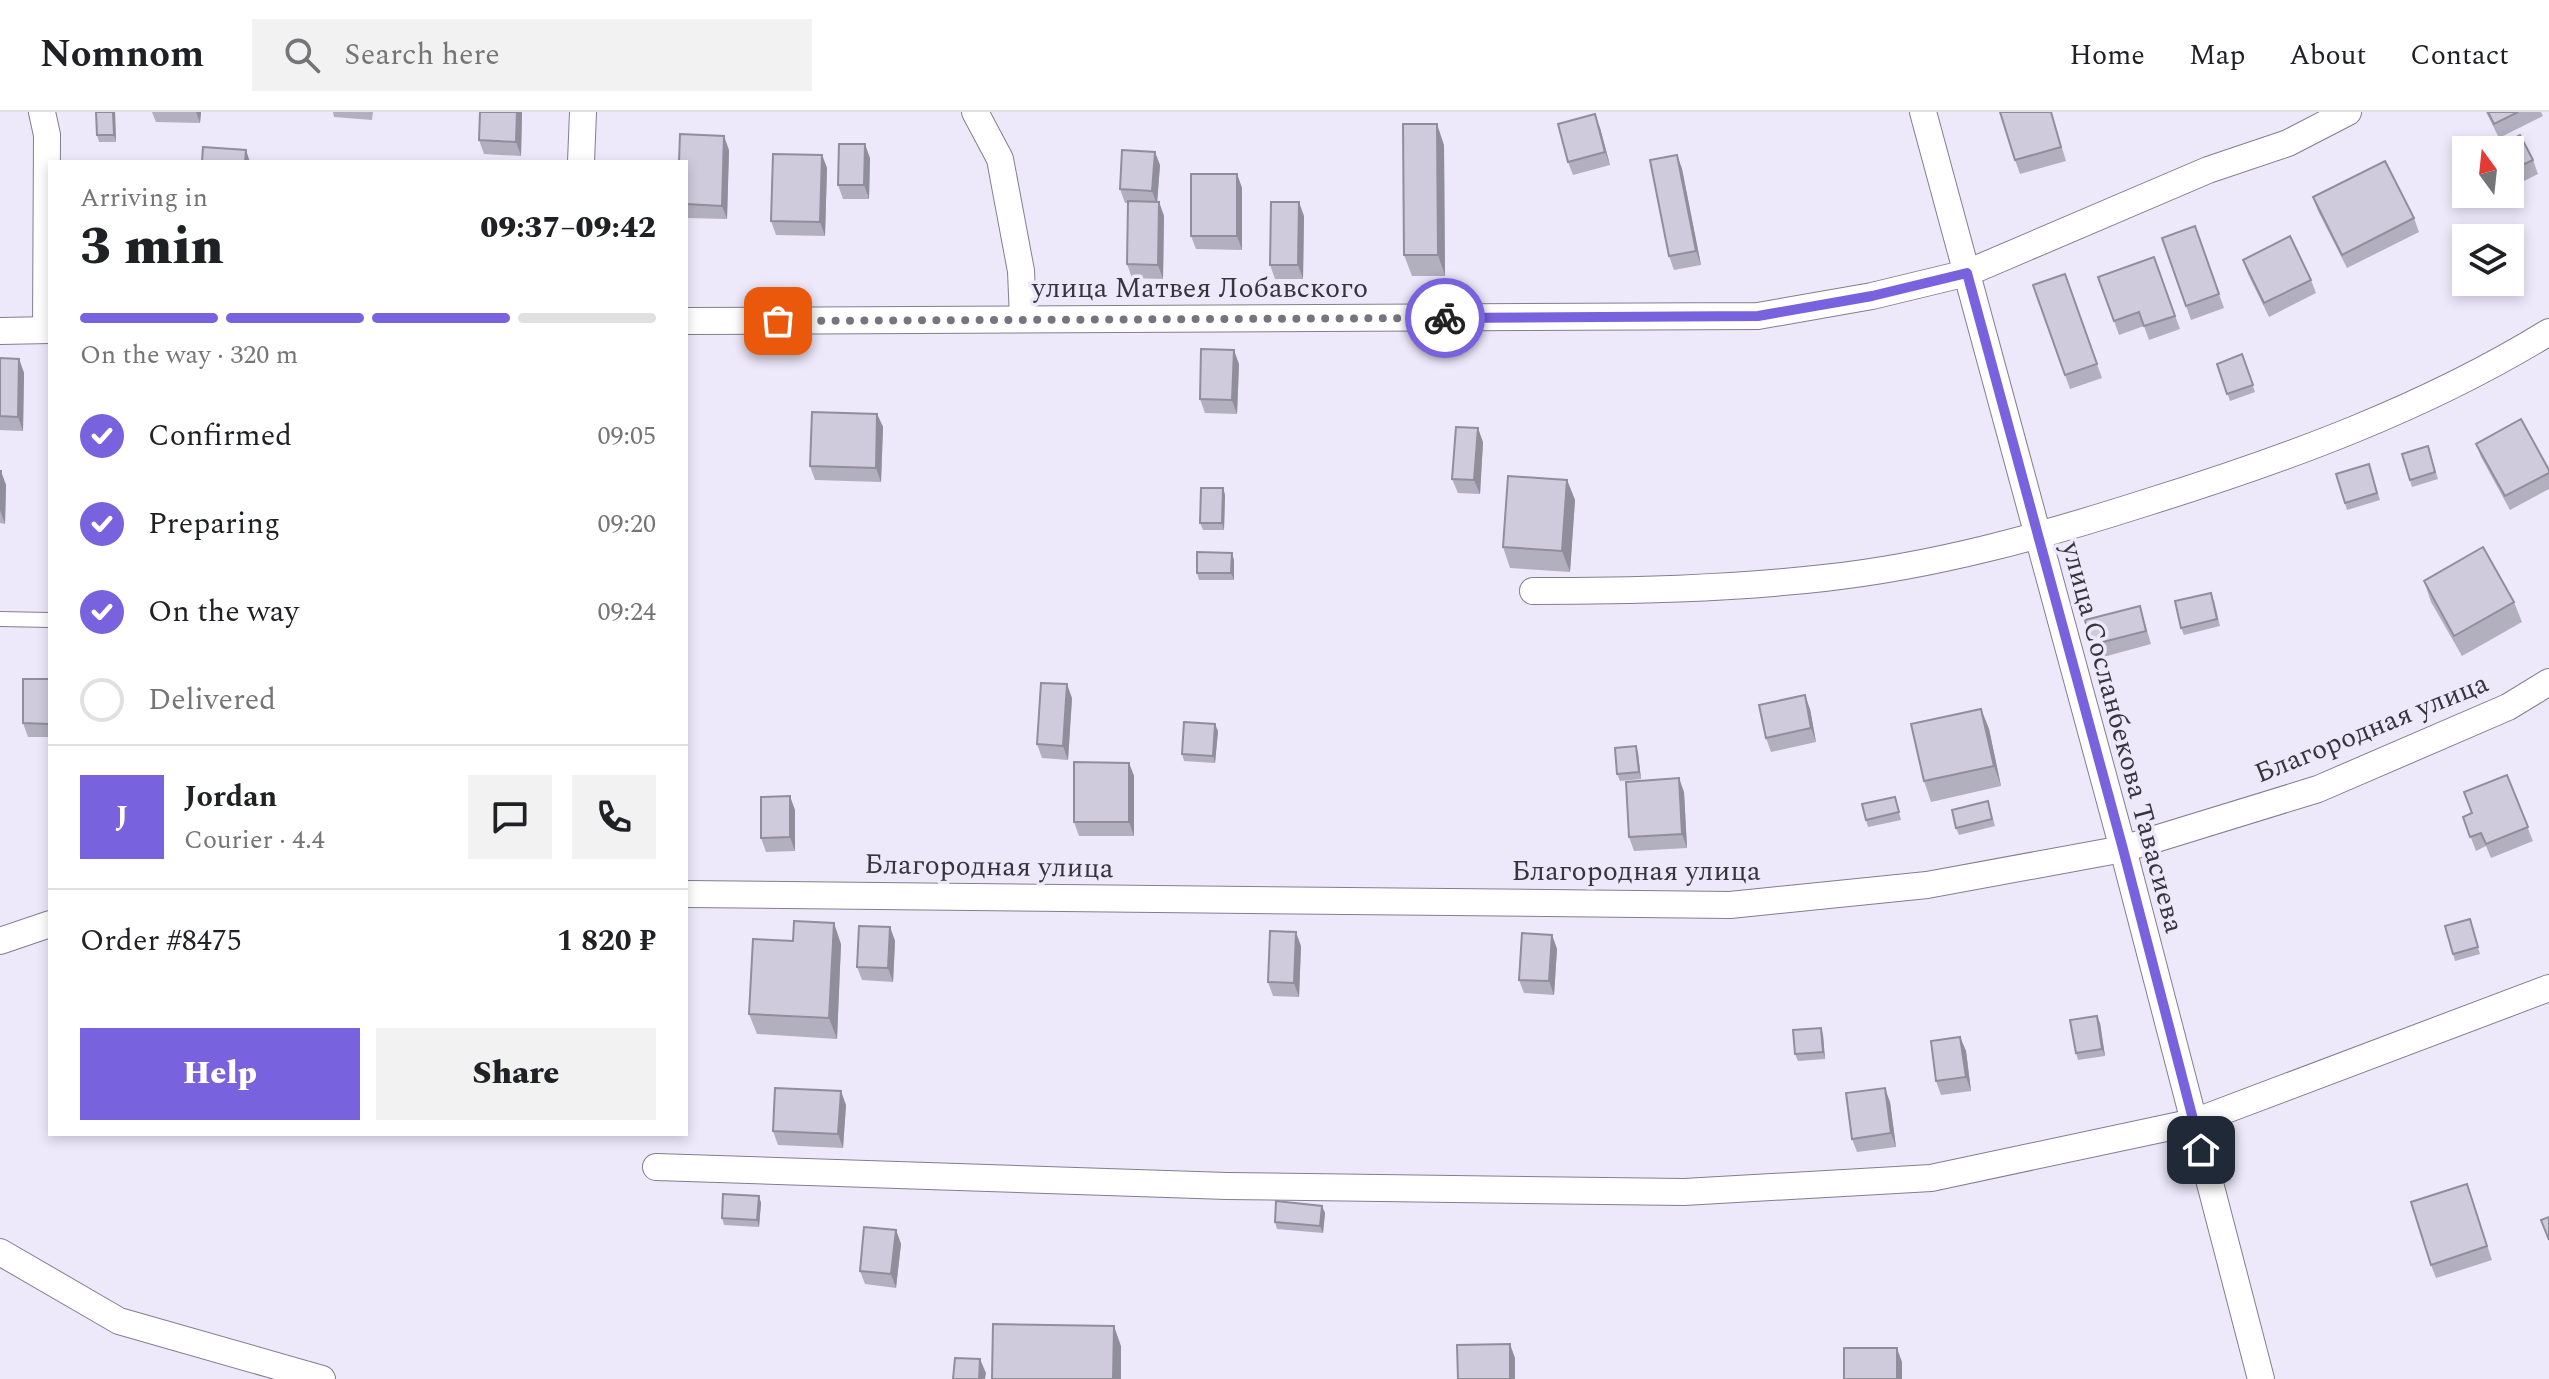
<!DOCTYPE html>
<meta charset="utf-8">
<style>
body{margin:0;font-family:Spectral,serif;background:#f2f2f2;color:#202124;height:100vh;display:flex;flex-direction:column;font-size:30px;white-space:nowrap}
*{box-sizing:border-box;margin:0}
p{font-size:26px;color:#757577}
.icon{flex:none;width:44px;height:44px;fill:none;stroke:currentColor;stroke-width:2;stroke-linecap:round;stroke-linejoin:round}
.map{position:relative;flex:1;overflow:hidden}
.drawer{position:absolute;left:48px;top:48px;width:640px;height:976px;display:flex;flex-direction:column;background:#fff;border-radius:0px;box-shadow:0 4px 12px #0003}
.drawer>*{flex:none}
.needle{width:52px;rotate:345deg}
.fabs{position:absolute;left:2452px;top:24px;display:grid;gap:16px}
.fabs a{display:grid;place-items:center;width:72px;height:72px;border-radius:0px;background:#fff;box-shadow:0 4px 12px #0003;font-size:40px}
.pin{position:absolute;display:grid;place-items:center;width:68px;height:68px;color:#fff;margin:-34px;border-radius:16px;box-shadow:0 4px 12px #0006}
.courier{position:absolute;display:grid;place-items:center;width:80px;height:80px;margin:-40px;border:6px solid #7962dd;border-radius:50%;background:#fff;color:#222;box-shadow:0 2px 10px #0007}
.overview em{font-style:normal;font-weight:800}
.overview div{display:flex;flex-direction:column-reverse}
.overview{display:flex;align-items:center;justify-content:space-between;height:136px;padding:0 32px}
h1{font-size:52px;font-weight:800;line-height:60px}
.bar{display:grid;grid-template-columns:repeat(4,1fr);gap:12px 8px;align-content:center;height:96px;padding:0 32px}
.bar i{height:10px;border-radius:6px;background:#e0e0e0}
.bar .on{background:#7962dd}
.bar p{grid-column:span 4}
.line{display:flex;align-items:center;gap:20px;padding:0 32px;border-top:2px solid #e0e0e0}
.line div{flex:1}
.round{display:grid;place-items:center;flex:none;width:84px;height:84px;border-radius:0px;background:#f2f2f2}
ol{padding:0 32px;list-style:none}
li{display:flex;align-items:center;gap:24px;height:88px}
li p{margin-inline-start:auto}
li .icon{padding:8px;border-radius:50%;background:#7962dd;color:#fff;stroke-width:4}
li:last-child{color:#757577}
li i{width:44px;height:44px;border:4px solid #e0e0e0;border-radius:50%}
.action{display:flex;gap:16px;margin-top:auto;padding:16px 32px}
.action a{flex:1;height:92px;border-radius:0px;background:#7962dd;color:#fff;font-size:32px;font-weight:800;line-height:92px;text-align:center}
.action a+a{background:#f2f2f2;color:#202124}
header{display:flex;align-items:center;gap:48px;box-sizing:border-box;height:112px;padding:0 40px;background:#fff;border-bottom:2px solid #e0e0e0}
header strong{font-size:38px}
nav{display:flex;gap:44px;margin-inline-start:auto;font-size:28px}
.search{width:560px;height:72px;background:#f2f2f2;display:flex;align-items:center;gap:20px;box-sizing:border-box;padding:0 28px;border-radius:0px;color:#757577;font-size:30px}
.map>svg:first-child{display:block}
</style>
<header>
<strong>Nomnom</strong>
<div class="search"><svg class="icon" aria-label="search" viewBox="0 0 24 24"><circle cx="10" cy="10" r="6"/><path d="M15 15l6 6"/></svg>Search here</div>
<nav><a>Home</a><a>Map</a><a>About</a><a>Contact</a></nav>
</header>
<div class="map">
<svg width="2549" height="1267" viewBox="0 0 2549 1267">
<rect width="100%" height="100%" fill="#ede9fb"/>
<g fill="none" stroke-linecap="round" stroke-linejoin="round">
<g stroke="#817e8e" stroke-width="16">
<polyline id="lane" points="0,507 50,508"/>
</g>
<g stroke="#817e8e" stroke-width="28">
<g id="street">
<polyline points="42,0 47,23 46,218"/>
<polyline points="975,0 1000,47 1021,159 1023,207"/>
<polyline points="1923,0 2123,737 2261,1267"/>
<polyline points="581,50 583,0"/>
<polyline points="686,209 1758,204 1872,184 1967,161 2208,58 2288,31 2348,0"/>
<polyline points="0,219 50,218"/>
<path d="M1533 479C1630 479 1727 477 1824 466 1935 454 2042 424 2148 390 2286 347 2426 296 2549 220"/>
<polyline points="686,782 1730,793 1927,773 2123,737 2318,677 2508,595 2549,570"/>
<polyline points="0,829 50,812"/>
<polyline points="656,1055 1227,1074 1684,1080 1931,1066 2194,1010 2549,876"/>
<polyline points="0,1140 119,1209 322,1267"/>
</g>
</g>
<use href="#lane" stroke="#fff" stroke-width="14"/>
<use href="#street" stroke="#fff" stroke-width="26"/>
</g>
<g fill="#b2afbe">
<polygon points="96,0 115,0 116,30 99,30 97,23"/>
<polygon points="152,0 201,0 200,11 156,10"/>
<polygon points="333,0 373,0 372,8 334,5"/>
<polygon points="480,0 522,0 521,44 484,42 479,28"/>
<polygon points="2051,0 2066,49 2020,62 2015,48"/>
<polygon points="2486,0 2541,0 2543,4 2499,26"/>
<polygon points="1600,16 1610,53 1573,63 1568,50"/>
<polygon points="1444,33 1445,164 1412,164 1404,143"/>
<polygon points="729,38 727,107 686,106 686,50"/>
<polygon points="2510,38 2533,48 2538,62 2510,76"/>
<polygon points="822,43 827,56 825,124 776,123 771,109"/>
<polygon points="1677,43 1682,57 1701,153 1674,158 1669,144"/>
<polygon points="870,46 869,87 843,87 838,73"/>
<polygon points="1160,53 1157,90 1159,90 1164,104 1163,167 1132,166 1127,152 1128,91 1125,91 1120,77"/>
<polygon points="1237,62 1242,76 1242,138 1196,137 1191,124"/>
<polygon points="2313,85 2414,106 2419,120 2347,156 2318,99"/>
<polygon points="1304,104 1303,167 1275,167 1270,153"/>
<polygon points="2195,114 2224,196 2191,208 2186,194"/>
<polygon points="2154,145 2180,217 2149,228 2144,214 2119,223 2098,165"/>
<polygon points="2243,148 2311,168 2316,181 2269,205 2248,162"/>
<polygon points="2065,162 2102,266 2070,277 2033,173"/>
<polygon points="2242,242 2255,280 2230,289 2217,252"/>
<polygon points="0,246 19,247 24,261 23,319 0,318"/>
<polygon points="1239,252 1237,302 1205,301 1200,287"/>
<polygon points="877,302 883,315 881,370 815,368 810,354"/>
<polygon points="1483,330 1480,382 1458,381 1452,367"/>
<polygon points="2476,332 2549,358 2549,377 2510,398 2481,345"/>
<polygon points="2428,334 2438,367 2412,375 2402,342"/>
<polygon points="2369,352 2380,388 2347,398 2336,362"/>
<polygon points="0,359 6,373 5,412 0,411"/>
<polygon points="1567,368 1575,388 1570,460 1510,456 1503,435"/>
<polygon points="1223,376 1225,383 1224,418 1203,418 1200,411"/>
<polygon points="1234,448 1234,468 1199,468 1197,461"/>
<polygon points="2424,469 2514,490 2522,510 2462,544 2431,490"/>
<polygon points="2214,488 2220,514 2184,523 2181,516"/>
<polygon points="2140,494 2151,532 2096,547 2091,533"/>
<polygon points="50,567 50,625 28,625 23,611"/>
<polygon points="1072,586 1068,648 1042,646 1037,632"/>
<polygon points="1810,597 1816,630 1771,640 1766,626"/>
<polygon points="1981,597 1989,617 2001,674 1931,690 1924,669"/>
<polygon points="1218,619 1215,651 1184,649 1182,642"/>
<polygon points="1638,641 1641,667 1620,669 1617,662"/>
<polygon points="1129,651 1134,664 1134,724 1079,724 1074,710"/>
<polygon points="2507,663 2533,729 2491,746 2486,734 2476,739 2463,705 2472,701"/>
<polygon points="1684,680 1687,736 1634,739 1629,725"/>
<polygon points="1895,685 1901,708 1868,715 1866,708"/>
<polygon points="1988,689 1995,714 1959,723 1956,716"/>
<polygon points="795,698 795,739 766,740 761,726"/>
<polygon points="2470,807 2480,842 2455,849 2445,814"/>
<polygon points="890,815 895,829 893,870 862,868 857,855"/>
<polygon points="1552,823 1557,837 1554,883 1524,881 1519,868"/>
<polygon points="841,832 837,927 757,922 749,902"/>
<polygon points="1301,834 1299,885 1273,884 1268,870"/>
<polygon points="2100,911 2105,944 2078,948 2076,941"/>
<polygon points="1821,916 1823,923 1825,947 1798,949 1795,942"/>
<polygon points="1960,925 1966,939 1971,979 1941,983 1936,969"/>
<polygon points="1890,990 1896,1035 1857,1040 1852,1027"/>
<polygon points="846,993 843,1036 778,1033 773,1019"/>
<polygon points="2467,1072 2492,1148 2436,1166 2431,1153"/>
<polygon points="759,1084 761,1091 759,1115 724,1113 722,1106"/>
<polygon points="1322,1094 1325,1101 1323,1121 1277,1117 1275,1110"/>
<polygon points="896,1118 901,1132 896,1176 865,1172 860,1159"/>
</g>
<g fill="#918e9b">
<polygon points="113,0 115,0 116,30 114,23"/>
<polygon points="196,0 201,0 200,11"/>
<polygon points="517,0 522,0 521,44 516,30"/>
<polygon points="1595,2 1600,16 1610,53 1605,40"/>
<polygon points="1437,12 1444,33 1445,164 1438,143"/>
<polygon points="724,24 729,38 727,107 722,94"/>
<polygon points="865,32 870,46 869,87 864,73"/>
<polygon points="246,38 250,50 245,50"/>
<polygon points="1155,40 1160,53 1157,93 1152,79"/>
<polygon points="822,43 827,56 825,124 820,110"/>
<polygon points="1677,43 1682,57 1701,153 1696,139"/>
<polygon points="1237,62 1242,76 1242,138 1237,124"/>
<polygon points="1159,90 1164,104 1163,167 1158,153"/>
<polygon points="1299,90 1304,104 1303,167 1298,153"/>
<polygon points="1234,238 1239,252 1237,302 1232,288"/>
<polygon points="19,247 24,261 23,319 18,305"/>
<polygon points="877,302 883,315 881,370 876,356"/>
<polygon points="1478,316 1483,330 1480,382 1474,368"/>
<polygon points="1,359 6,373 5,412 0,398"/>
<polygon points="1567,368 1575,388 1570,460 1562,439"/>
<polygon points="1223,376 1225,383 1224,418 1222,411"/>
<polygon points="1232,441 1234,448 1234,468 1231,461"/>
<polygon points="1067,572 1072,586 1068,648 1063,634"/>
<polygon points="1805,583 1810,597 1816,630 1811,616"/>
<polygon points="1981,597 1989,617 2001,674 1994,654"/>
<polygon points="1215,612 1218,619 1215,651 1213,644"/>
<polygon points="1636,634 1638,641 1641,667 1639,660"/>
<polygon points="1129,651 1134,664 1134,724 1129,710"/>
<polygon points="1679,666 1684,680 1687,736 1682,722"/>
<polygon points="790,684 795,698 795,739 790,725"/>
<polygon points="834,811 841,832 837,927 829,906"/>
<polygon points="890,815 895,829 893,870 888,856"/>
<polygon points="1296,820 1301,834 1299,885 1294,871"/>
<polygon points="1552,823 1557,837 1554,883 1549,869"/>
<polygon points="2097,904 2100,911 2105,944 2102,937"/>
<polygon points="1821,916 1823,923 1825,947 1823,940"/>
<polygon points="1960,925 1966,939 1971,979 1966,965"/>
<polygon points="1885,976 1890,990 1896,1035 1891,1021"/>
<polygon points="841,979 846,993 843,1036 838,1022"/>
<polygon points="759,1084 761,1091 759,1115 757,1108"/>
<polygon points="1322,1094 1325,1101 1323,1121 1320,1114"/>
<polygon points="896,1118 901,1132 896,1176 891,1162"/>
<polygon points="1114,1214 1121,1234 1121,1267 1113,1267"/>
<polygon points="1510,1232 1515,1246 1515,1267 1510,1267"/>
<polygon points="1897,1236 1902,1250 1902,1267 1897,1267"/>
<polygon points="980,1247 986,1261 985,1267 979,1267"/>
</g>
<g fill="#cfcbdd" stroke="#918e9b" stroke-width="2">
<polygon points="96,0 113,0 114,23 97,23"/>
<polygon points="480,0 517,0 516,30 479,28"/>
<polygon points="2000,0 2051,0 2061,35 2015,48"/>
<polygon points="2488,0 2518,0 2494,12"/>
<polygon points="1595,2 1605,40 1568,50 1558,12"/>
<polygon points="1403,12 1437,12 1438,143 1404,143"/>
<polygon points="680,22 724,24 722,94 686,92 686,50 679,50"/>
<polygon points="2520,23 2533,48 2510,59 2510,38 2491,38"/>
<polygon points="839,32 865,32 864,73 838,73"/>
<polygon points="203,35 246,38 245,50 202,50"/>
<polygon points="1122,38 1155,40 1152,79 1120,77"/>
<polygon points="773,42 822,43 820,110 771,109"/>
<polygon points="1677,43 1696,139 1669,144 1650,48"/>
<polygon points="2385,49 2414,106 2342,143 2313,85"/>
<rect x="1191" y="62" width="46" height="62"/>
<polygon points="1128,89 1159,90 1158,153 1127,152"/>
<polygon points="1271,90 1299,90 1298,153 1270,153"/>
<polygon points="2195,114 2219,182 2186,194 2162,126"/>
<polygon points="2290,124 2311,168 2264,191 2243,148"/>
<polygon points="2154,145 2175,204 2144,214 2139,200 2114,209 2098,165"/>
<polygon points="2065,162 2097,252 2065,263 2033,173"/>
<polygon points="1201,237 1234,238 1232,288 1200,287"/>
<polygon points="2242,242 2253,273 2227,282 2217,252"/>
<polygon points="0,246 19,247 18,305 0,304"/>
<polygon points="812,300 877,302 876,356 810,354"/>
<polygon points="2521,307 2549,358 2549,361 2505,384 2476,332"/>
<polygon points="1456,315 1478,316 1474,368 1452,367"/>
<polygon points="2428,334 2435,360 2410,368 2402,342"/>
<polygon points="2369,352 2377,381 2345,391 2336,362"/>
<polygon points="0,359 1,359 0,398"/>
<polygon points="1508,364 1567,368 1562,439 1503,435"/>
<polygon points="1201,376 1223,376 1222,411 1200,411"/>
<polygon points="2483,435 2514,490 2454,524 2424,469"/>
<polygon points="1197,440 1232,441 1231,461 1197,461"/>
<polygon points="2211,481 2217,507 2181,516 2175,489"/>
<polygon points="2140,494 2146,519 2091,533 2085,508"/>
<polygon points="23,567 50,567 50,612 23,611"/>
<polygon points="1041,571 1067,572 1063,634 1037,632"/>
<polygon points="1805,583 1811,616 1766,626 1759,593"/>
<polygon points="1981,597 1994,654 1924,669 1911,612"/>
<polygon points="1184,610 1215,612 1213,644 1182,642"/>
<polygon points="1636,634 1639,660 1617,662 1615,636"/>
<polygon points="1074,650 1129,651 1129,710 1074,710"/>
<polygon points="2507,663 2528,715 2486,732 2481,721 2470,725 2463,705 2472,701 2464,680"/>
<polygon points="1679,666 1682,722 1629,725 1626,670"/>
<polygon points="790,684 790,725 761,726 761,685"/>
<polygon points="1895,685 1899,700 1866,708 1862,692"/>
<polygon points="1988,689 1992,707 1956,716 1952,698"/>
<polygon points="2470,807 2478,835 2453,842 2445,814"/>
<polygon points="794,809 834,811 829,906 749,902 753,827 793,829"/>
<polygon points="859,814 890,815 888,856 857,855"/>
<polygon points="1270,819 1296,820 1294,871 1268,870"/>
<polygon points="1522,821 1552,823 1549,869 1519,868"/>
<polygon points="2097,904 2102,937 2076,941 2070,908"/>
<polygon points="1821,916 1823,940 1795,942 1793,918"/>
<polygon points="1960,925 1966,965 1936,969 1931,929"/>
<polygon points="775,976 841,979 838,1022 773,1019"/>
<polygon points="1885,976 1891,1021 1852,1027 1846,981"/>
<polygon points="2467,1072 2487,1134 2431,1153 2411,1090"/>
<polygon points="723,1082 759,1084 757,1108 722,1106"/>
<polygon points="1276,1089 1322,1094 1320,1114 1275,1110"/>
<polygon points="2549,1105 2549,1128 2541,1108"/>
<polygon points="864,1115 896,1118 891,1162 860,1159"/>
<polygon points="993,1212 1114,1214 1113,1267 992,1267"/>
<polygon points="1510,1232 1510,1267 1458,1267 1457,1233"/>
<rect x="1844" y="1236" width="53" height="31"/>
<polygon points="955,1246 980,1247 979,1267 953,1267"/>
</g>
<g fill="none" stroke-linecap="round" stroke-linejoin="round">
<polyline stroke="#76747f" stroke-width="8" stroke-dasharray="0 14.4" points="778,209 1445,206"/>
<polyline stroke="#7962dd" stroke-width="10" points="1445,206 1758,204 1872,184 1967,161 2123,737 2201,1038"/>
</g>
<g text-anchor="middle" stroke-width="7" stroke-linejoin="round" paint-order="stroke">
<g font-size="28" fill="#36353c" stroke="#ede9fb">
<text x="1200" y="185">улица Матвея Лобавского</text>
<text transform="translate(2371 615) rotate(-22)" y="10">Благородная улица</text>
<text transform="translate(2124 625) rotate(75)" y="10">улица Сосланбекова Тавасиева</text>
<text transform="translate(989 753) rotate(1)" y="10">Благородная улица</text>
<text x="1636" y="768">Благородная улица</text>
</g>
</g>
</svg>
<div class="fabs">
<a><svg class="needle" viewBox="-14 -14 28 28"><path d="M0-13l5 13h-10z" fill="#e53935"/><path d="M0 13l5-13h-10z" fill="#757577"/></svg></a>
<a><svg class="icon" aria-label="layers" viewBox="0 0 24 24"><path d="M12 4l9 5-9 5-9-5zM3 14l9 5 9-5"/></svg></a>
</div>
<div class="pin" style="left:778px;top:209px;background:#ea580c"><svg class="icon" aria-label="bag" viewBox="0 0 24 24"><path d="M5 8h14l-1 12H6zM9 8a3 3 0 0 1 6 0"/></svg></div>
<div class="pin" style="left:2201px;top:1038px;background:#1f2937"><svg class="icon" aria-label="home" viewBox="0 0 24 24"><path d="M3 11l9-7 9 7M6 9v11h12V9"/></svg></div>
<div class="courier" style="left:1445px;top:206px"><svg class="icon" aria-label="bike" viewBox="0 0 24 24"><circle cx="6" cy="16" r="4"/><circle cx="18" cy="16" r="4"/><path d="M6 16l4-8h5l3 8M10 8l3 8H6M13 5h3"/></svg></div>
<section class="drawer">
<div class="overview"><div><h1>3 min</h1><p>Arriving in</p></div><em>09:37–09:42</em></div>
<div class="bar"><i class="on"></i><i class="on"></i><i class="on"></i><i></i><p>On the way · 320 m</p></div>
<ol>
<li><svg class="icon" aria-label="check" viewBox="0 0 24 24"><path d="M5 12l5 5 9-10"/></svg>Confirmed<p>09:05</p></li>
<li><svg class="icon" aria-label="check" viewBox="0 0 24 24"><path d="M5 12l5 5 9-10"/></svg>Preparing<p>09:20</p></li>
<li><svg class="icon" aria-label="check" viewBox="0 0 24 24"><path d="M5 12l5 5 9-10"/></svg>On the way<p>09:24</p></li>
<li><i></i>Delivered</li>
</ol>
<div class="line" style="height:144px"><b class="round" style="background:#7962dd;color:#fff">J</b><div><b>Jordan</b><p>Courier · 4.4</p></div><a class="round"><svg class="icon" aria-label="chat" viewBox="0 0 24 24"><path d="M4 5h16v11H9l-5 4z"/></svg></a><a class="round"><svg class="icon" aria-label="phone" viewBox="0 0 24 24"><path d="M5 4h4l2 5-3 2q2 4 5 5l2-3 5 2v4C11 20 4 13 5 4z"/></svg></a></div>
<div class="line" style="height:104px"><div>Order #8475</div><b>1 820 ₽</b></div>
<div class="action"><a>Help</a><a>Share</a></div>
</section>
</div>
